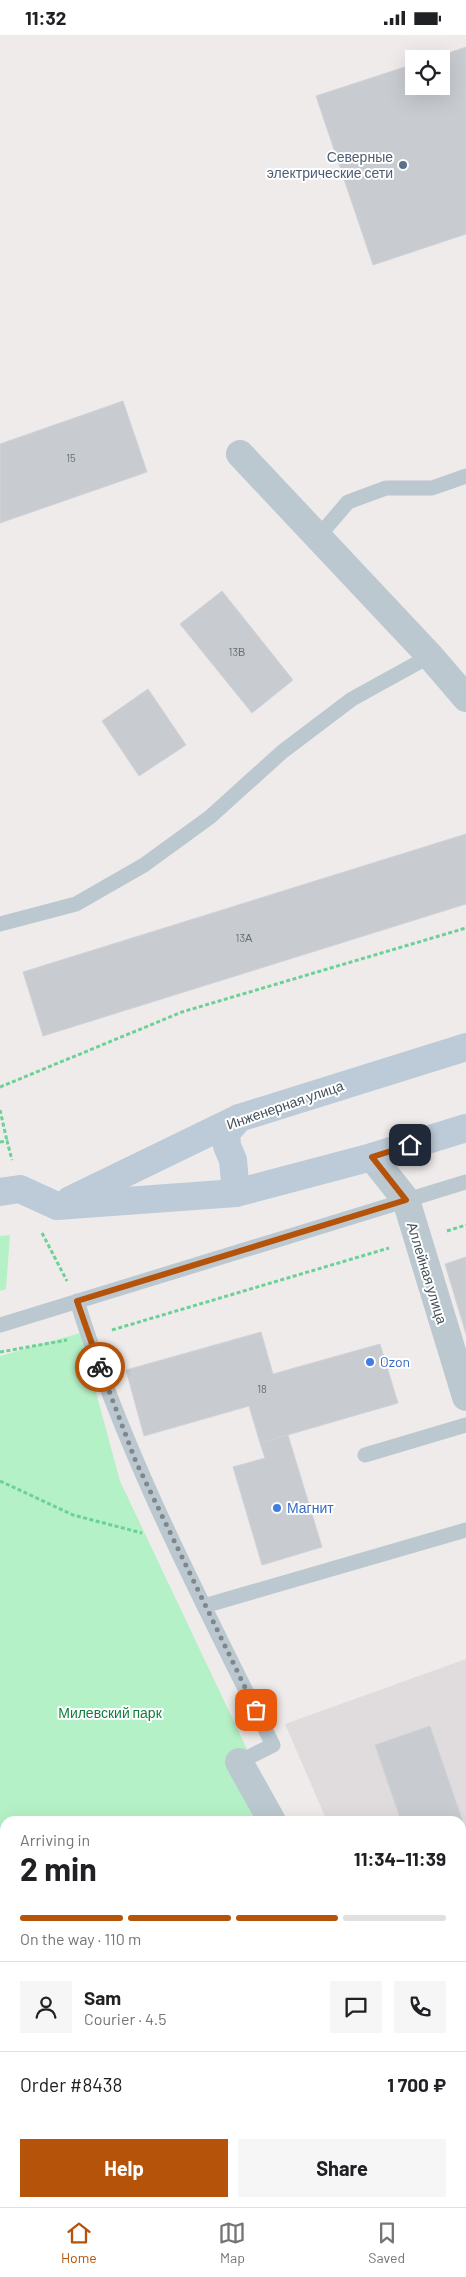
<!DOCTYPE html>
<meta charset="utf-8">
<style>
body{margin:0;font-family:Barlow,sans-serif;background:#f6f6f6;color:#202124;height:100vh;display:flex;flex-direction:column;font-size:19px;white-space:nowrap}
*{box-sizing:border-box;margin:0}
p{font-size:16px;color:#757577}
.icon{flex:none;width:28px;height:28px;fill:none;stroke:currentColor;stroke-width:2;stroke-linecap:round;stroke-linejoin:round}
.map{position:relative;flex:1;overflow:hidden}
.side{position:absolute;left:0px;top:1781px;width:466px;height:391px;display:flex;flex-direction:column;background:#fff;border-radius:15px 15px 0 0;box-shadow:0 5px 20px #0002}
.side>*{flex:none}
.buttons{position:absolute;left:405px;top:15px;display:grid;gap:10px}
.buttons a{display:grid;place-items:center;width:45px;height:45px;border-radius:0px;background:#fff;box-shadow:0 5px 20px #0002;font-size:25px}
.pin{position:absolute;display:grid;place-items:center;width:42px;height:42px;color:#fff;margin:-21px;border-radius:10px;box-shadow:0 2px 8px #0006}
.courier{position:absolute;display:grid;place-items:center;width:50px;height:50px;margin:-25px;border:4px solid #b45309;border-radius:50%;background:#fff;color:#222;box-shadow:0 1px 6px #0007}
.head em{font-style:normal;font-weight:700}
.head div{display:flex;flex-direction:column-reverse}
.head{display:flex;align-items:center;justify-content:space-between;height:85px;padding:0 20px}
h1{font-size:32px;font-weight:700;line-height:38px}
.bar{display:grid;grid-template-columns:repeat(4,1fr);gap:8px 5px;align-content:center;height:60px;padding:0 20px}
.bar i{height:6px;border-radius:4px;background:#e0e0e0}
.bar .active{background:#b45309}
.bar p{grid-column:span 4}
.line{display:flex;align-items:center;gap:12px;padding:0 20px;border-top:1px solid #e0e0e0}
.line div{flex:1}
.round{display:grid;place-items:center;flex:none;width:52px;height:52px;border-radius:0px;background:#f6f6f6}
.button{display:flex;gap:10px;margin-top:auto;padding:10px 20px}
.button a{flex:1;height:58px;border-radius:0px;background:#b45309;color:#fff;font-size:20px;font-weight:700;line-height:58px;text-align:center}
.button a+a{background:#f6f6f6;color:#202124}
.status{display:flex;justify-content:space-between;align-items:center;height:35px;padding:0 25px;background:#fff;direction:ltr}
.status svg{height:14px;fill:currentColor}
.tab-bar{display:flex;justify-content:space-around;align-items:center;height:70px;border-top:1px solid #e0e0e0;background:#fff;font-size:14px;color:#757577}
.tab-bar a{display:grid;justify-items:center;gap:2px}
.tab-bar .active{color:#b45309}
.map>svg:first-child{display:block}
</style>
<div class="status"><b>11:32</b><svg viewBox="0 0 49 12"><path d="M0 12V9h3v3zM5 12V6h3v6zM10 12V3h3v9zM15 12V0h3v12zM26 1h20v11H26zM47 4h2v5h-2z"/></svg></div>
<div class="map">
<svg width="466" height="2172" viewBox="0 0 466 2172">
<rect width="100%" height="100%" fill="#efebeb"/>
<polygon fill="#e0dcdd" points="466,1624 466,1980 461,1975 461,1786 327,1786 285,1689"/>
<g fill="#b5f1c6">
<polygon points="10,1200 6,1254 0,1256 0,1201"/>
<polygon points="80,1298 120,1446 281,1786 5,1786 5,1944 0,1939 0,1321"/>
</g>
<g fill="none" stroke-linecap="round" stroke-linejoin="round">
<g stroke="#7ee4f1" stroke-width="10">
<polyline points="0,1817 5,1813"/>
<polyline points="137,2172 139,2168"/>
</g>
</g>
<g fill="#c8ccd1" stroke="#cfd2d8">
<polygon points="466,12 466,199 373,230 316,61 414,29 414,51 441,51 441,24 431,24"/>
<polygon points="123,366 147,437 0,488 0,409"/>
<polygon points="222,556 293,645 252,678 180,589"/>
<polygon points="148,654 186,710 139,741 102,686"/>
<polygon points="466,799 466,869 43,1001 23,937"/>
<polygon points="466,1222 466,1299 445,1229"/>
<polygon points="261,1297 273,1339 380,1309 398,1368 260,1408 249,1371 144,1401 126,1335"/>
<polygon points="288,1400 322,1512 262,1530 233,1432 265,1423 260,1408"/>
<polygon points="430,1691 466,1796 466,1941 461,1942 461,1786 401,1786 375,1710"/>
<polygon points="461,2068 466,2073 466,2085 461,2090"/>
<polygon points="247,2168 274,2168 278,2172 243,2172"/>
</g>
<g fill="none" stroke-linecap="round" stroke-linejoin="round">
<g stroke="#6bd195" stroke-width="3" stroke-dasharray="4 2.5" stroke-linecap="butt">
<polyline points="0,1052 182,977 466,893"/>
<polyline points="0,1075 7,1106"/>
<polyline points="0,1107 7,1106 12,1125"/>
<polyline points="447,1196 466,1190"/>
<polyline points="42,1198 67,1246"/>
<polyline points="112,1295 389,1213"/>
<polyline points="0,1317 67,1305"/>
<polyline points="0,1446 73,1480 142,1498"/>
<polyline points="0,1877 5,1877"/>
<polyline points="461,2031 466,2036"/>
</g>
<g stroke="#bbc8cf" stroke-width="15">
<polyline points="318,502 348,467 386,453 432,453 466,441"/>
<polyline points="0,889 76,869 144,830 210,782 282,717 352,664 430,621"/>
<path d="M77 1266C125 1421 201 1565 273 1710L239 1727"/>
<polyline points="0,1290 466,1147"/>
<polyline points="365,1420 466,1390"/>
<polyline points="204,1571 466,1495"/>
</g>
<g stroke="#bbc8cf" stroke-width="28">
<polyline points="240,419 430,621 466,663"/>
<polyline points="372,1122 406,1165 466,1362"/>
<polyline points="239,1727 272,1786"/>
<polyline points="461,2123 466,2119"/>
<polyline points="354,2168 359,2172"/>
<polyline points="414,2172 418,2168"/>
</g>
<g stroke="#bccbd7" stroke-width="28">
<polyline points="0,1157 20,1154 57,1171 236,1158 372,1122 466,1093"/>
<polyline points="236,1158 233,1125 227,1111 226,1098 239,1083"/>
<polyline points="70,1165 239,1083 466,1012"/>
</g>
</g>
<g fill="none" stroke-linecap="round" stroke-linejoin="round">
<polyline stroke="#7f878d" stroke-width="5" stroke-dasharray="0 9" points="100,1332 136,1427 256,1675"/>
<polyline stroke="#b45309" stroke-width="6" points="100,1332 77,1266 406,1165 372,1122 410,1110"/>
</g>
<circle fill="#5c6f8a" stroke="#fff" stroke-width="2" cx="403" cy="130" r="5"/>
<g fill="#3f7fe0" stroke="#fff" stroke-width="2">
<circle cx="370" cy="1327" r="5"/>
<circle cx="277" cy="1473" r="5"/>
</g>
<g text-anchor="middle" stroke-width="4" stroke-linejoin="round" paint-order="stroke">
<g font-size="11" fill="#647078">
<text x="71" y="427">15</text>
<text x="237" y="621">13В</text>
<text x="244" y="907">13А</text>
<text x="262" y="1358">18</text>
</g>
<g font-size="14" fill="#4e5e75" stroke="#fff" text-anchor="end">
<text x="393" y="127">Северные<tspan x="393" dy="16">электрические сети</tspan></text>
</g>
<g font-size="14" fill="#43515a" stroke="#fff">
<text transform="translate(285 1070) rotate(-19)" y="5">Инженерная улица</text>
<text transform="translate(427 1238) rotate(73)" y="5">Аллейная улица</text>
</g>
<g font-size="14" fill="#366cbe" stroke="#fff" text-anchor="start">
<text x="380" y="1332">Ozon</text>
<text x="287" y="1478">Магнит</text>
</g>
<g font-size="14" fill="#107f3d" stroke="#fff">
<text x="110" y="1683">Милевский парк</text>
</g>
</g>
</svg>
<div class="buttons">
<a><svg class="icon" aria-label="locate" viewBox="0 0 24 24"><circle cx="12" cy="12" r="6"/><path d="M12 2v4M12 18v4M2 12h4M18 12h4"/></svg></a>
</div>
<div class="pin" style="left:256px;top:1675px;background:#ea580c"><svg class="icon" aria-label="bag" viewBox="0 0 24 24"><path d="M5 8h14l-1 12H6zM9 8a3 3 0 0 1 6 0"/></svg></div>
<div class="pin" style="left:410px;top:1110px;background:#1f2937"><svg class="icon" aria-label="home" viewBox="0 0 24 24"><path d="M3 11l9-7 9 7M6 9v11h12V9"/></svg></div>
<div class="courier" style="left:100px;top:1332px"><svg class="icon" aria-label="bike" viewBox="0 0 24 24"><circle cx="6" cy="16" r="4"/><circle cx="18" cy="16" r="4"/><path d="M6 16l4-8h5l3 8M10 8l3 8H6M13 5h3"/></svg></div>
<section class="side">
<div class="head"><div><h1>2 min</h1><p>Arriving in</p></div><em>11:34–11:39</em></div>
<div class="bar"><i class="active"></i><i class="active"></i><i class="active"></i><i></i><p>On the way · 110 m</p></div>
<div class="line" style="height:90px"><a class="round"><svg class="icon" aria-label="person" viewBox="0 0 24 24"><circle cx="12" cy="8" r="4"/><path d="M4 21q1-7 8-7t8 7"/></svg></a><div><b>Sam</b><p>Courier · 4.5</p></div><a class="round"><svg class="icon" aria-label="chat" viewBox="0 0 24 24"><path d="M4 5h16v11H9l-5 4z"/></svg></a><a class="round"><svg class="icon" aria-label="phone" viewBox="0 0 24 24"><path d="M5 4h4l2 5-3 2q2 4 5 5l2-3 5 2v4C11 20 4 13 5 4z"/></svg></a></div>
<div class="line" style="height:65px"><div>Order #8438</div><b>1 700 ₽</b></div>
<div class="button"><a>Help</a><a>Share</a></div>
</section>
</div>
<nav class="tab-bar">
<a class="active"><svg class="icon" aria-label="home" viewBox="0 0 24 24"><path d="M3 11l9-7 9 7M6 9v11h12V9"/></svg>Home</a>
<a><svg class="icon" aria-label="map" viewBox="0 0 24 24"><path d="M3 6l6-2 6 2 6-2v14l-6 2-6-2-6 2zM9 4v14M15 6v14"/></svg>Map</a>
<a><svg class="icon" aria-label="saved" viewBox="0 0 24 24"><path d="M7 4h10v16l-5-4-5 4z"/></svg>Saved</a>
</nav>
